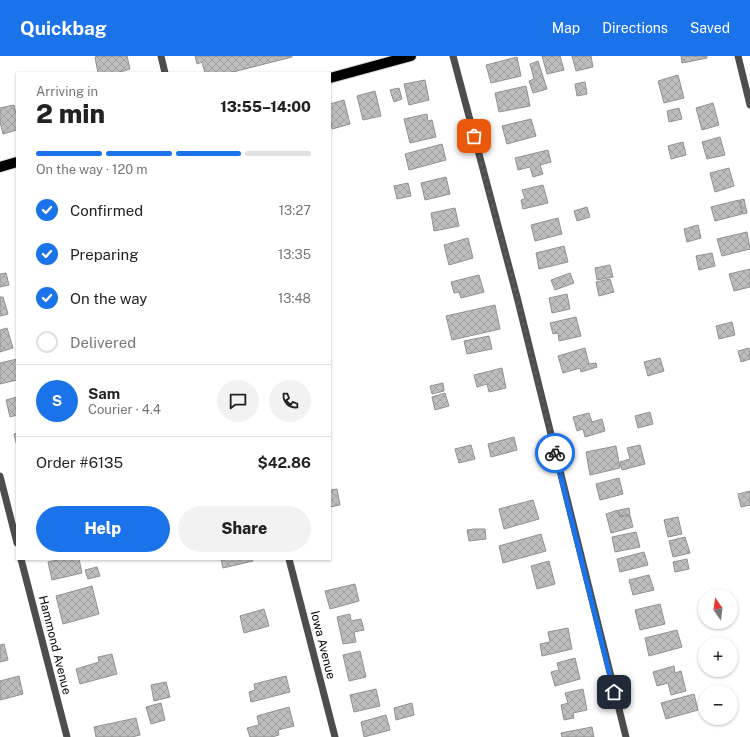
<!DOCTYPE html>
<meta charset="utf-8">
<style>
body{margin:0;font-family:"Public Sans",sans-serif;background:#f2f2f2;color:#222;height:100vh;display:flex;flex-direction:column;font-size:15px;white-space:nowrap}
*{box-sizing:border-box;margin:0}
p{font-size:13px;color:#767676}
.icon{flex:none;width:22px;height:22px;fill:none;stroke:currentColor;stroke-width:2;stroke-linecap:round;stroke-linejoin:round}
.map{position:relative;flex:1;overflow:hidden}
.drawer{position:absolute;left:16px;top:16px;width:315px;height:488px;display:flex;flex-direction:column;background:#fff;border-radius:0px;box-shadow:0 1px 3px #0004}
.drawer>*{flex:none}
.needle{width:26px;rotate:346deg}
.tools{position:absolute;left:698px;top:533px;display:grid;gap:8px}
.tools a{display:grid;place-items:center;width:40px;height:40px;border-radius:50%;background:#fff;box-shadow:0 1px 3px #0004;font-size:20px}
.pin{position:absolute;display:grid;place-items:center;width:34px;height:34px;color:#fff;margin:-17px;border-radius:8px;box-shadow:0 2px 6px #0006}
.courier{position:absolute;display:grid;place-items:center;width:40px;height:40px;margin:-20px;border:3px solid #1a73e8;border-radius:50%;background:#fff;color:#222;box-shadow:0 1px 5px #0007}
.summary em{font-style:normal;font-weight:800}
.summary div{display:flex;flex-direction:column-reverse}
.summary{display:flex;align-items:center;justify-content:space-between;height:68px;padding:0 20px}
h1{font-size:26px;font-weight:800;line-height:30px}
.bar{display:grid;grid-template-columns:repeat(4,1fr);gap:6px 4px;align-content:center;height:48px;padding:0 20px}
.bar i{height:5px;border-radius:3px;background:#e0e0e0}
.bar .active{background:#1a73e8}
.bar p{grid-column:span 4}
.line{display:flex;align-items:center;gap:10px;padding:0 20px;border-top:1px solid #e0e0e0}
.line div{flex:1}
.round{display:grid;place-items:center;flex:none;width:42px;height:42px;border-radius:21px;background:#f2f2f2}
ol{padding:0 20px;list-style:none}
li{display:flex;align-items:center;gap:12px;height:44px}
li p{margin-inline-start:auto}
li .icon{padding:4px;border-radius:50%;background:#1a73e8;color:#fff;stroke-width:4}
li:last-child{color:#767676}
li i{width:22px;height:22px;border:2px solid #e0e0e0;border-radius:50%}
.cta{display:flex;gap:8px;margin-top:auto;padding:8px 20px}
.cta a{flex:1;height:46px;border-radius:24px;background:#1a73e8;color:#fff;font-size:16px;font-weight:800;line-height:46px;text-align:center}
.cta a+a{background:#f2f2f2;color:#222}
header{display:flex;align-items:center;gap:24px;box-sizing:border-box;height:56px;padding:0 20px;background:#1a73e8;color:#fff}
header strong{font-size:19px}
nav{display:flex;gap:22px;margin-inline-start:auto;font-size:14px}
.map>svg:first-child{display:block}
</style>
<header>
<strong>Quickbag</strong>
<nav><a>Map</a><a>Directions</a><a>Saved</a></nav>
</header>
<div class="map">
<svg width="750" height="681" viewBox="0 0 750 681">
<defs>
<pattern id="building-cross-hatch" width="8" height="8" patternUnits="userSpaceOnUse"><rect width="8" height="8" fill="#bdbdbd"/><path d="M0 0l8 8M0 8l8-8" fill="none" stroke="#a1a1a1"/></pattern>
</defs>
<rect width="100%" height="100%" fill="#fff"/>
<g fill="url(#building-cross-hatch)" stroke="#919191">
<polygon points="99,0 127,0 130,13 117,17 98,17 95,1"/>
<polygon points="195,0 292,0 292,1 229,17 205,17 202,6 197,8"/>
<polygon points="542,0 560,0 564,14 547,18"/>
<polygon points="572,0 591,0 593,11 576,15"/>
<polygon points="681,0 707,0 707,2 682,7"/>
<polygon points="517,1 521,20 491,27 486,9"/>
<polygon points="538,5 547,33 533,37 529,25 534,23 530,8"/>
<polygon points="678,19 684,42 664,47 658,25"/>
<polygon points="425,24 429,44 409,49 404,28"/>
<polygon points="585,26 587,38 577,40 575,28"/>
<polygon points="526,30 530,50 499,56 495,37"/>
<polygon points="399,32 402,43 394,46 390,34"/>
<polygon points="375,35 381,60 363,64 357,40"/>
<polygon points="344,44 350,68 332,73 330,64 330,48"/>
<polygon points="713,47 719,69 702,74 696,52"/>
<polygon points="14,49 17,62 17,74 3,78 0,66 0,52"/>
<polygon points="679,52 682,63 669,66 667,55"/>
<polygon points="427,58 428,65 432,64 436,81 410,87 404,63"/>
<polygon points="531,63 536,80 507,88 502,70"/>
<polygon points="720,81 725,99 707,103 702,86"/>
<polygon points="683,86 686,99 671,103 668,90"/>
<polygon points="442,88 446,104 409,114 405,98"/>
<polygon points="548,94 551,106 540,109 543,118 533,121 530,111 518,114 515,102"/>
<polygon points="729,112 734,130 715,136 710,117"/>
<polygon points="446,121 450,138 425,144 421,127"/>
<polygon points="408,127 411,140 397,143 394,130"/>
<polygon points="543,129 548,147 523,153 521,144 525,143 522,134"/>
<polygon points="744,143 747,157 743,158 740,144"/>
<polygon points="739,144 742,158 715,165 711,151"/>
<polygon points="587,151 590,161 577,165 574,155"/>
<polygon points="455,152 459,170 434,175 431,157"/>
<polygon points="558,162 562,178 535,185 531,169"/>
<polygon points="698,169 701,182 687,186 684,173"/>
<polygon points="747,176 750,193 722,200 717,183"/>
<polygon points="468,182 473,202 449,209 444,189"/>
<polygon points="564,190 568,206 539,213 536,197"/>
<polygon points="712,197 715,210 699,214 696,200"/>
<polygon points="610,209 613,221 597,224 595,212"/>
<polygon points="750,213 750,231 734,235 729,218"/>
<polygon points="6,217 9,229 0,231 0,218"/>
<polygon points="570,217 574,227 555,234 551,224"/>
<polygon points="479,219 484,236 461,242 459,236 454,237 451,226"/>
<polygon points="610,223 614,236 599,240 596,226"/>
<polygon points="567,238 570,253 552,257 549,242"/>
<polygon points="0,241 3,241 8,258 0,260"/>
<polygon points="495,249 500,273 452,284 446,260"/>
<polygon points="576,261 581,280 559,285 558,277 553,278 550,267"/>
<polygon points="732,266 735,279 719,283 716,270"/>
<polygon points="7,272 13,292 0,296 0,274"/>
<polygon points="489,280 492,293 467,298 464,285"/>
<polygon points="585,292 589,308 596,307 597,311 581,316 580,312 563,317 558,300"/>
<polygon points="749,292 750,303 741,306 738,295"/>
<polygon points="660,302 664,315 648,320 644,306"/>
<polygon points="17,303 17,324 0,328 0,307"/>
<polygon points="502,312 506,332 489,336 487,328 477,331 474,319"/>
<polygon points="443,327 444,335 432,338 430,330"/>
<polygon points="445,337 449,350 435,354 432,341"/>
<polygon points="17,341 17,359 10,361 6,344"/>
<polygon points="650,356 653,368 638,372 635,360"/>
<polygon points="589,357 592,366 602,363 605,375 585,381 583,373 577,375 573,361"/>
<polygon points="17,377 17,390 14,378"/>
<polygon points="514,381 517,394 491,401 488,388"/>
<polygon points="471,389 475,403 459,407 455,393"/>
<polygon points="640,389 645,408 622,414 620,406 630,403 627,392"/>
<polygon points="616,390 620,412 590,419 586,396"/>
<polygon points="619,422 623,438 600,444 596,428"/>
<polygon points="337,433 340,449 330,451 330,434"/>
<polygon points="750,435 750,449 741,451 738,438"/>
<polygon points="533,444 539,463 504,473 499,453"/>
<polygon points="629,452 630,458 620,460 619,454"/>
<polygon points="618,454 620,461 630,459 633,471 611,477 606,458"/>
<polygon points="678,461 682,478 668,481 664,464"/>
<polygon points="474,473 485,473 486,483 469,485 467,474"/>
<polygon points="636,476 640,491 615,496 612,481"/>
<polygon points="541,478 546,495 503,507 499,490"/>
<polygon points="685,481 690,497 673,501 669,485"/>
<polygon points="644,496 648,509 620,516 617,503"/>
<polygon points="62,503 79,503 82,517 52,524 48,506"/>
<polygon points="221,503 252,503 253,505 223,512"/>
<polygon points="687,503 689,513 675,516 673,506"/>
<polygon points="549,505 555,528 537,533 531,510"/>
<polygon points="97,511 100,520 88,523 85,514"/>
<polygon points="649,519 654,534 633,539 629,524"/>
<polygon points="355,528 359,545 330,553 325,535"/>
<polygon points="92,530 99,558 63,568 56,540"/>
<polygon points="660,548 665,568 640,574 635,554"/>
<polygon points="264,553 269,570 244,577 240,560"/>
<polygon points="350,558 351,565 361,563 364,574 354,576 356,586 343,588 337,561"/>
<polygon points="568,572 572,593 542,600 540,588 550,586 548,576"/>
<polygon points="677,574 682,591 649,600 645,582"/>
<polygon points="4,588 8,604 0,606 0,589"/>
<polygon points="360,595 366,621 349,625 343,599"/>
<polygon points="112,598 117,618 80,628 76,613 99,606 98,601"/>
<polygon points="575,602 580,623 555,630 551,616 559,614 557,607"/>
<polygon points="674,610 675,617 681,615 686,635 671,639 668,627 657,630 653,616"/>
<polygon points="19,620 23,638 0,644 0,625"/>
<polygon points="286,620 290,636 251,646 249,636 255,634 254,628"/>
<polygon points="166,626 170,641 154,645 151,629"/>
<polygon points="376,633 380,650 354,656 350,639"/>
<polygon points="583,633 587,654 573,657 574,662 564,664 561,649 568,647 565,637"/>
<polygon points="694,638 698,654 666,663 661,647"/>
<polygon points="161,647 165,664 151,668 146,651"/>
<polygon points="412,647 414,659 396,664 394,652"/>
<polygon points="289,651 294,670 278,674 279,679 272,681 250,681 247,672 259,669 257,660"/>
<polygon points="386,659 390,674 364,681 361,666"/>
<polygon points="136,662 140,679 132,681 96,681 94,671"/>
<polygon points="592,671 594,681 562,681 561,677"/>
</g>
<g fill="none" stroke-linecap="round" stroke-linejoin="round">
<g stroke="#dbdbdb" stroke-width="12">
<g id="major">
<polyline points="330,22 411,0"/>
<polyline points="0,111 17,106"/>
</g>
</g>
<g stroke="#4d4d4d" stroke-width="7">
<polyline points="161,0 165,17"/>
<polyline points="453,0 517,241 626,681"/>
<polyline points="738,0 750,49"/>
<polyline points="0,420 17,487"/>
<polyline points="21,503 67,681"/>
<polyline points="289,503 335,681"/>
</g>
<use href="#major" stroke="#000" stroke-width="10"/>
</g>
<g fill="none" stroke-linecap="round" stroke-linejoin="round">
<polyline stroke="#595959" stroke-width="4" stroke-dasharray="0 7.2" points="474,80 517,241 555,397"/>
<polyline stroke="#1a73e8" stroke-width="5" points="555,397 614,636"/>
</g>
<g text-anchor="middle" stroke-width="4" stroke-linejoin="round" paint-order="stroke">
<g font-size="12" fill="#000" stroke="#fff">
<text transform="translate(55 589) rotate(76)" y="4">Hammond Avenue</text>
<text transform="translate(323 589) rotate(76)" y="4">Iowa Avenue</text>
</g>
</g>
</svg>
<div class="tools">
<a><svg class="needle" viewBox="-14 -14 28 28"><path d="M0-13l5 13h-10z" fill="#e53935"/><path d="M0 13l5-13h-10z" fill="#767676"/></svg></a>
<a>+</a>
<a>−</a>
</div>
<div class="pin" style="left:474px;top:80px;background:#ea580c"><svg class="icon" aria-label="bag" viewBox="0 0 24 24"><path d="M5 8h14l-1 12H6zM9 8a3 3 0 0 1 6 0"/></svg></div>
<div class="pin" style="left:614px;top:636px;background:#1f2937"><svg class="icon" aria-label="home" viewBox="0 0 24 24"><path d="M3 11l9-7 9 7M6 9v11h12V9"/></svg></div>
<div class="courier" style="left:555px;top:397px"><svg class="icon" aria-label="bike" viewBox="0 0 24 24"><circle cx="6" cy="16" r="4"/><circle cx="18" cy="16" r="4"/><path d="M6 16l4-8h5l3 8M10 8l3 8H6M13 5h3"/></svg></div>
<section class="drawer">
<div class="summary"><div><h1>2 min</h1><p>Arriving in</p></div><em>13:55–14:00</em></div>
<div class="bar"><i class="active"></i><i class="active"></i><i class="active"></i><i></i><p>On the way · 120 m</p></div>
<ol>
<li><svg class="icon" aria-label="check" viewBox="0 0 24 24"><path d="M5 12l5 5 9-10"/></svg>Confirmed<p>13:27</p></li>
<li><svg class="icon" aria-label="check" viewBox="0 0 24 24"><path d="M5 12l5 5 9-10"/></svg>Preparing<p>13:35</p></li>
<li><svg class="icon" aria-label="check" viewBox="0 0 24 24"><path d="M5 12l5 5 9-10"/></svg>On the way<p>13:48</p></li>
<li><i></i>Delivered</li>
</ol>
<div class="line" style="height:72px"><b class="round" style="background:#1a73e8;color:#fff">S</b><div><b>Sam</b><p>Courier · 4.4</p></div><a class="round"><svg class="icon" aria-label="chat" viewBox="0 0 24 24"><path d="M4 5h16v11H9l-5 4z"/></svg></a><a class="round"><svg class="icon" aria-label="phone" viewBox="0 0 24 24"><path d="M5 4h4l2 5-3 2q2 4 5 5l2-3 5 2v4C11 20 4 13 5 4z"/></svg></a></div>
<div class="line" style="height:52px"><div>Order #6135</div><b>$42.86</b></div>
<div class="cta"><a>Help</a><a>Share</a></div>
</section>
</div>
